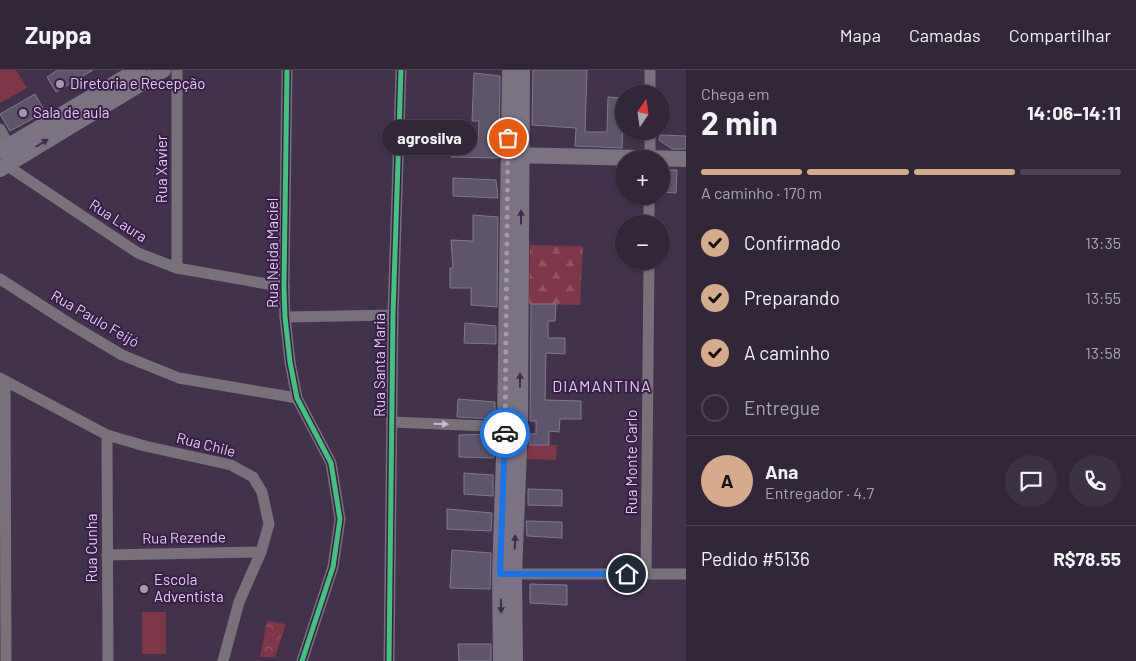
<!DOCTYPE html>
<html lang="pt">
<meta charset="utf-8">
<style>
body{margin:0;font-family:Barlow,sans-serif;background:#3d3244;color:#f1f3f6;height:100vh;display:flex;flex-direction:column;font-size:19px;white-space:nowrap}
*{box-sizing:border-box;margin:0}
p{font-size:16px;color:#a8a5ae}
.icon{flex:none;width:28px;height:28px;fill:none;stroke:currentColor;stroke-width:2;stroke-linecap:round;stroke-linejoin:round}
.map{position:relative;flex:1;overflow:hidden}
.side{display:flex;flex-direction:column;background:#322639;width:450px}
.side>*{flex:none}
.needle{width:32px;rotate:13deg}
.tools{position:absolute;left:615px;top:15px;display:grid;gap:10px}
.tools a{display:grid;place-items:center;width:55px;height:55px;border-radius:50%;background:#322639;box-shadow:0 1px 4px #0004,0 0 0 1px #4d4353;font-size:25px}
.pin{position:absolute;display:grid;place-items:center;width:42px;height:42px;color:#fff;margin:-21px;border:2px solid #fff;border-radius:50%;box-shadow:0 1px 5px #0007}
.courier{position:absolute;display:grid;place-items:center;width:50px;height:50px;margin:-25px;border:4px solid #1a73e8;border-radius:50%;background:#fff;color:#222;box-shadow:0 1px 6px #0007}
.bubble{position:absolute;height:35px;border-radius:18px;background:#322639;box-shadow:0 1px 4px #0004,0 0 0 1px #4d4353;font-size:16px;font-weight:700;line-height:35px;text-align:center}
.headline em{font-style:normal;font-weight:700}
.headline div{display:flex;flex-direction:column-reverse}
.headline{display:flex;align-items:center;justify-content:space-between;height:85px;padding:0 15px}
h1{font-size:32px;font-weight:700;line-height:38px}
.bar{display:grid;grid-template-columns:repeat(4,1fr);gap:8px 5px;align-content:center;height:60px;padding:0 15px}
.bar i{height:6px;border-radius:4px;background:#4d4353}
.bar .on{background:#d6ab8b}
.bar p{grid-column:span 4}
.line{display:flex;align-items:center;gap:12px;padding:0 15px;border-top:1px solid #4d4353}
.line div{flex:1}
.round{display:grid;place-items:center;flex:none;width:52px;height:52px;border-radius:26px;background:#3d3244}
ol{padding:0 15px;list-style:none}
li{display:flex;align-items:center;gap:15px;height:55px}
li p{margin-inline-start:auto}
li .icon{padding:5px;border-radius:50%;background:#d6ab8b;color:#111;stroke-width:4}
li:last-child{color:#a8a5ae}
li i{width:28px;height:28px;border:2px solid #4d4353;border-radius:50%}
header{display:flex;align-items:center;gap:30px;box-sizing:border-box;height:70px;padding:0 25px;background:#322639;border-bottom:1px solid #4d4353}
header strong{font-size:24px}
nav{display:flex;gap:28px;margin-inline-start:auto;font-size:18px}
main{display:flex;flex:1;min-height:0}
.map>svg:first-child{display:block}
</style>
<header>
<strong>Zuppa</strong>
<nav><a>Mapa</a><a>Camadas</a><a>Compartilhar</a></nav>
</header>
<main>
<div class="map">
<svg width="686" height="591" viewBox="0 0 686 591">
<defs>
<pattern id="forest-firs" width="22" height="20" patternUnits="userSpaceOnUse" patternTransform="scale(1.25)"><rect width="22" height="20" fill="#7d3748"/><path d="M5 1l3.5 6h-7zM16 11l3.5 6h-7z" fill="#8f5363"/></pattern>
<pattern id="park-crowns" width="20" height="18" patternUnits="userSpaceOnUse" patternTransform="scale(1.25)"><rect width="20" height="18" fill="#7d3748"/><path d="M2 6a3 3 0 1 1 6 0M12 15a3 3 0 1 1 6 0" fill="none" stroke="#8f5363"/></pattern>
</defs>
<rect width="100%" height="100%" fill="#42324c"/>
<g fill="#7d3748">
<polygon points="0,0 16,0 27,18 0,33"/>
<polygon points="528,375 557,375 556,390 527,389"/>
<rect x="142" y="542" width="24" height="42"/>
</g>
<polygon fill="url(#forest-firs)" points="530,175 583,176 580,235 529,234"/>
<polygon fill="url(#park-crowns)" points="267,551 286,554 275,587 260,587"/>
<g fill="#5e556b" stroke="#817890">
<polygon points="58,0 93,0 56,22 47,7"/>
<polygon points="533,0 587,0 585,62 607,62 608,27 624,28 622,78 575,76 576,58 532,55"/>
<polygon points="474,3 500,6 499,88 451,87 451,70 478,71 479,51 472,51"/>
<polygon points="35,24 45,42 10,61 0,44"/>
<polygon points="660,65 686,66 686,79 672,79 659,70"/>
<polygon points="661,100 677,100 676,123 661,122"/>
<polygon points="453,108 496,110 498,128 453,126"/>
<polygon points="473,145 498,147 497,237 471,235 471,218 450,218 450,198 453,198 451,170 473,171"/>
<polygon points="531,234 556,234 555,251 548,251 548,268 565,268 565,284 546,283 545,330 581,331 581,349 560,349 559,362 549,361 549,375 529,375 530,364 536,364 536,351 530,351"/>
<polygon points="465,253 496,256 496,274 464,273"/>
<polygon points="458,329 495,332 495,349 457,347"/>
<polygon points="495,364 494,388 459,387 459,365"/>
<polygon points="464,403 493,405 493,426 464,424"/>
<polygon points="528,419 562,420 562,436 528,435"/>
<polygon points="447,439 492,443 491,461 447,459"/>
<polygon points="526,451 562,452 562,468 527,466"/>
<polygon points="452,480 491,483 490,519 450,518"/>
<polygon points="530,514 567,515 567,535 530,533"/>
<polygon points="458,574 491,574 491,591 459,591"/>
</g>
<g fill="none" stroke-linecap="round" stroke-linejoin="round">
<g stroke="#78717c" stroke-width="11">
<polyline points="287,0 284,217 285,247 290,292 297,328 331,393 340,449 333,497 302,591"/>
<polyline points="650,24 650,0"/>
<polyline points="0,59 9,76"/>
<polyline points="650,89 650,61"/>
<polyline points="6,95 138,183 177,198 284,217"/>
<polyline points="649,154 649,126"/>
<polyline points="177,198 177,0"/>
<polyline points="0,209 70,254 122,285 179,308 297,328"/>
<polyline points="285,247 393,245"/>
<polyline points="0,308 107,365 145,376 231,395 253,407 262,422 269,454 261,482 239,532 223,591"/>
<polyline points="5,311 6,591"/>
<polyline points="392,352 510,357"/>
<polyline points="107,365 108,591"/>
<polyline points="107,485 261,482"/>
<polyline points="508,504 686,504"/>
<polyline points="646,504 649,191"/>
<polyline points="389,591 393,245 401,0"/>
</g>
<g stroke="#7c7382" stroke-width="16">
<polyline points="0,81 138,0"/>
<polyline points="510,85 686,89"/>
<polyline points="0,99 163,0"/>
<polyline points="501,591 500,504 505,357 510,0"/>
<polyline points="515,591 514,504 520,357 522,0"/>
</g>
<g stroke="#3a1d4b" stroke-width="8">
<g id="cycleway">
<polyline points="287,0 284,217 285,247 290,292 297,328 331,393 340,449 333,497 302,591"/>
<polyline points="389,591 393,245 401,0"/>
</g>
</g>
<use href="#cycleway" stroke="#40c37c" stroke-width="5"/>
</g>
<defs><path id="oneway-solid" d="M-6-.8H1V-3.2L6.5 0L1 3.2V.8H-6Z" transform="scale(1.25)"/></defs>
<g fill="#442a53">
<use href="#oneway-solid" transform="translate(42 73) rotate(-32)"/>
<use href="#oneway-solid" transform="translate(521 147) rotate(-90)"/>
<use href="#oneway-solid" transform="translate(520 310) rotate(-90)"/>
<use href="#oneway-solid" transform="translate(515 472) rotate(-88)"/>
<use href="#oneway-solid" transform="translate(501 536) rotate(89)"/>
</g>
<use fill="#cabbd5" href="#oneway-solid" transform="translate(441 354) rotate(2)"/>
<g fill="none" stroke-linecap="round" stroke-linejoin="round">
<polyline stroke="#a797b3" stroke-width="5" stroke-dasharray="0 9" points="505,363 508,68"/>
<polyline stroke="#1a73e8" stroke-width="6" points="505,363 500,504 627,504"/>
</g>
<g fill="#a797b3" stroke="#3a1d4b" stroke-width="2">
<circle cx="60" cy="14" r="5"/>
<circle cx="23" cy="43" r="5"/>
<circle cx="144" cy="519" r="5"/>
</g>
<g text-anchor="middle" stroke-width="4" stroke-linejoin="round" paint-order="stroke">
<g font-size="15" fill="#deceeb" stroke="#3a1d4b" text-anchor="start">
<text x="70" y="19">Diretoria e Recepção</text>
<text x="33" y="48">Sala de aula</text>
<text x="154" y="515">Escola<tspan x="154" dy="17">Adventista</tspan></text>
</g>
<g font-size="15" fill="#deceeb" stroke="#3a1d4b">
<text transform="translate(162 99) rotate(-90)" y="5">Rua Xavier</text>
<text transform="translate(118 151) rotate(33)" y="5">Rua Laura</text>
<text transform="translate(273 183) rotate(-90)" y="5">Rua Neida Maciel</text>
<text transform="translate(95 249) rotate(30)" y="5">Rua Paulo Feijó</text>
<text transform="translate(380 295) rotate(-90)" y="5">Rua Santa Maria</text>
<text transform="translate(206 375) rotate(14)" y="5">Rua Chile</text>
<text transform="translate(632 392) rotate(-90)" y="5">Rua Monte Carlo</text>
<text transform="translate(184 468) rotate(-1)" y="5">Rua Rezende</text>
<text transform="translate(92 478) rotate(-90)" y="5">Rua Cunha</text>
</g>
<g font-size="16" letter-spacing="1" fill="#deceeb" stroke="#3a1d4b">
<text x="602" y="322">DIAMANTINA</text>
</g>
</g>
</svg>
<div class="tools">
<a><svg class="needle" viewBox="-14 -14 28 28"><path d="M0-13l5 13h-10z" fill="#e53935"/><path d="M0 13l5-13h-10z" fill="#a8a5ae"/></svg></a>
<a>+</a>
<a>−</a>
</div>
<div class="pin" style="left:508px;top:68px;background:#ea580c"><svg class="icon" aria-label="bag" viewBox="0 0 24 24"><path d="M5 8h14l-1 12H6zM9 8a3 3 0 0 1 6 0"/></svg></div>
<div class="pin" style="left:627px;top:504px;background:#1f2937"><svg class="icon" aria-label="home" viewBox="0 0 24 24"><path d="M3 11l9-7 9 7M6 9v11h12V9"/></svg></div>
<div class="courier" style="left:505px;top:363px"><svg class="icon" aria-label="car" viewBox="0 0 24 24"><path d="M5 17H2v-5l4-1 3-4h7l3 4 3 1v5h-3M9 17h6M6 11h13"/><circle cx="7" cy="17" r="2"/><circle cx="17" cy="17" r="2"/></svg></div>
<div class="bubble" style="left:382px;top:50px;width:95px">agrosilva</div>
</div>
<section class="side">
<div class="headline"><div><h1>2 min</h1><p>Chega em</p></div><em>14:06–14:11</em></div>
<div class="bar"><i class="on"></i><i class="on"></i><i class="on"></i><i></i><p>A caminho · 170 m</p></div>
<ol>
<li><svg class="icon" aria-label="check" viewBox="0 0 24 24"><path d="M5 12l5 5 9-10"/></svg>Confirmado<p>13:35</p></li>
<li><svg class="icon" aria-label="check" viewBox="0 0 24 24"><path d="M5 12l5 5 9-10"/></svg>Preparando<p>13:55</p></li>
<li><svg class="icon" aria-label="check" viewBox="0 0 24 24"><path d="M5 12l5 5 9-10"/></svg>A caminho<p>13:58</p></li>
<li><i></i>Entregue</li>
</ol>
<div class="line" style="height:90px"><b class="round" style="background:#d6ab8b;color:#111">A</b><div><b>Ana</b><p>Entregador · 4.7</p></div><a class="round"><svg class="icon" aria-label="chat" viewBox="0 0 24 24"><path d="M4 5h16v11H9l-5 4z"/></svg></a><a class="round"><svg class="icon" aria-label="phone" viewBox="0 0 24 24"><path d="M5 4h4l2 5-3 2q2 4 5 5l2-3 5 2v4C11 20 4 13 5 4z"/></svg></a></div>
<div class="line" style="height:65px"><div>Pedido #5136</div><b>R$78.55</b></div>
</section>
</main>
